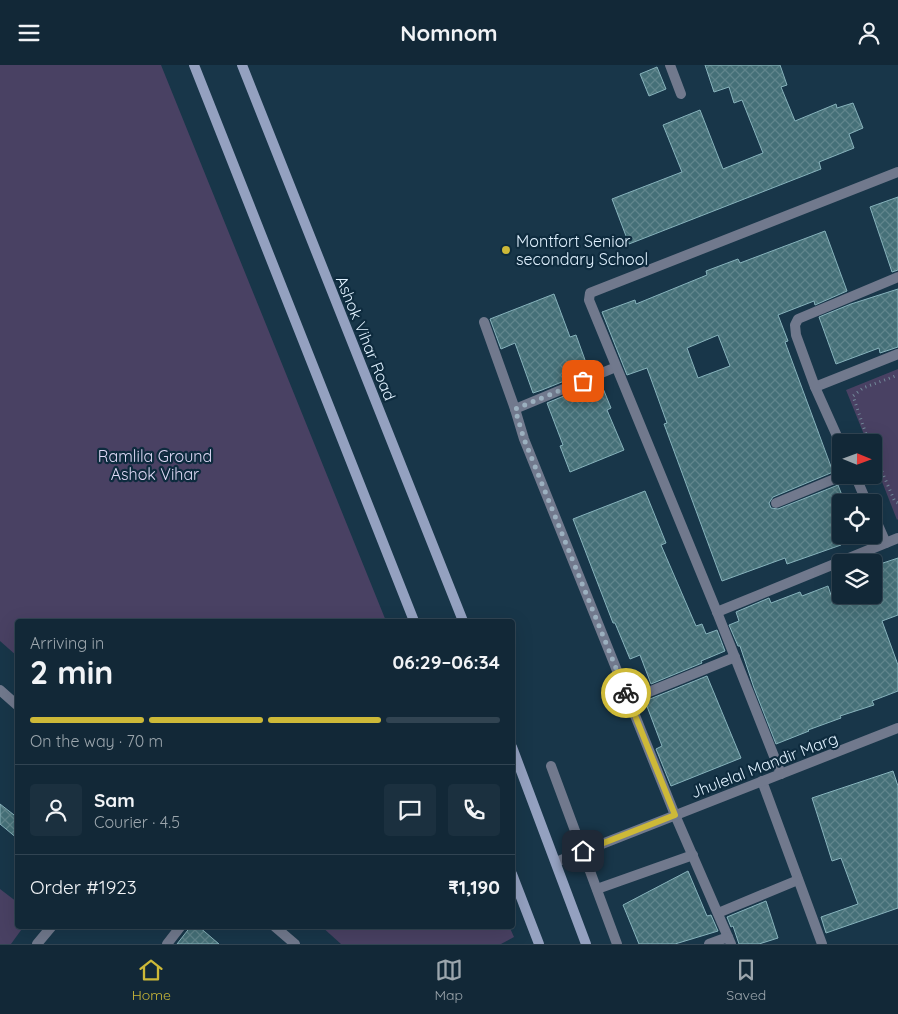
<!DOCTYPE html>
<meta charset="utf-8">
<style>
body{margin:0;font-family:Quicksand,sans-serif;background:#1b303f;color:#f1f3f6;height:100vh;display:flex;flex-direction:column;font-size:19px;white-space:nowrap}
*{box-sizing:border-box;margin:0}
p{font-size:16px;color:#9ca6ad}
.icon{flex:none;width:28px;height:28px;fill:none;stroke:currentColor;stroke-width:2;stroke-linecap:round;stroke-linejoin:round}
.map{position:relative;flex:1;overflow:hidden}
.drawer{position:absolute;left:15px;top:554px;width:500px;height:310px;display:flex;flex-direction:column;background:#122837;border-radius:5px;box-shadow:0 5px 20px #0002,0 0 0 1px #314452}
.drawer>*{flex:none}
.needle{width:32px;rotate:91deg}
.controls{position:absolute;left:832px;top:369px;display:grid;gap:10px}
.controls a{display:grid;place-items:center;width:50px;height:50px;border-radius:5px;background:#122837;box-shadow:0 5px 20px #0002,0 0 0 1px #314452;font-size:25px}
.pin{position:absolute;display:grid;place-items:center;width:42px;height:42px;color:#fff;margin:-21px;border-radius:10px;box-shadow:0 2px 8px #0006}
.courier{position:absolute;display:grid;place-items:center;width:50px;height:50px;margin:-25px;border:4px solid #cdb938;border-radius:50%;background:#fff;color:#222;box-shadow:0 1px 6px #0007}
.headline em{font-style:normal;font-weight:700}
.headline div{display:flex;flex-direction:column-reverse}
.headline{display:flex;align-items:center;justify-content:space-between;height:85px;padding:0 15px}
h1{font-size:32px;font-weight:700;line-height:38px}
.bar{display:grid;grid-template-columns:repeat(4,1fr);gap:8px 5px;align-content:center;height:60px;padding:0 15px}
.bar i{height:6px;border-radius:4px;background:#314452}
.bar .on{background:#cdb938}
.bar p{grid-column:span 4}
.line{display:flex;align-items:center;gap:12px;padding:0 15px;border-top:1px solid #314452}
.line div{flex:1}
.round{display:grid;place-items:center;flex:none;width:52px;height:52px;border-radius:5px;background:#1b303f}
header{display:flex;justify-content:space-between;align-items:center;height:65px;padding:0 15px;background:#122837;font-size:22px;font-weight:700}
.dock{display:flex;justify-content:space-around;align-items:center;height:70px;border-top:1px solid #314452;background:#122837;font-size:14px;color:#9ca6ad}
.dock a{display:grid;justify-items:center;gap:2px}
.dock .on{color:#cdb938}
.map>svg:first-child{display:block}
</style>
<header><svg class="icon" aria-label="menu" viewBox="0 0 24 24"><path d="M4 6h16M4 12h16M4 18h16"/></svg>Nomnom<svg class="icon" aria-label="person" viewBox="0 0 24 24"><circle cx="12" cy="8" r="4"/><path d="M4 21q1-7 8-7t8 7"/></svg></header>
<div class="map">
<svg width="898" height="879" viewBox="0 0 898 879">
<defs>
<pattern id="building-cross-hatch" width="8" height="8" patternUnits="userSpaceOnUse" patternTransform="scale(1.25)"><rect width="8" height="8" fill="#457078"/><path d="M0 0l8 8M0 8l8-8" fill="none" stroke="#60858c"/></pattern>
</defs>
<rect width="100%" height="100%" fill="#183649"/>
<g fill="#494163">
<polygon points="0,0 161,0 386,556 18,556 17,591 0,576"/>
<polygon points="898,304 898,454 897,455 874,396 874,378 867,377 846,325"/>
<polygon points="0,824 17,837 18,861 24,861 11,879 0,879"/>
<polygon points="321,861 509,861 514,872 501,879 341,879"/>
</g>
<g fill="url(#building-cross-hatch)" stroke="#87b3bc" fill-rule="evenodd">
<polygon points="705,0 780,0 787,20 781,22 795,56 836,39 837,43 853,38 863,63 849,69 854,83 819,97 821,104 629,179 612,134 682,107 663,60 700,45 723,104 763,88 742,35 734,38 729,22 714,27"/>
<polygon points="657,2 666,24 649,31 640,9"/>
<polygon points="898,132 898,205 892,207 870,142"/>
<path d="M825 166 847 226 815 240 814 236 778 250 788 276 785 277 833 407 773 432 769 438 771 443 778 444 838 420 845 438H841V480L787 499 785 493 722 516 664 359 667 358 647 303 627 310 602 247 635 235 636 239 707 210 706 206 738 194 740 198ZM718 270 730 301 698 313 687 283Z"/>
<polygon points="898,224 898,282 880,288 879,283 836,299 819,252 851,239"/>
<polygon points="554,229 570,272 576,270 589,306 542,325 533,328 515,278 501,284 490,254"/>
<polygon points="600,316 611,343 607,345 624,385 570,407 560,381 563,380 547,338"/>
<polygon points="645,426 666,478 661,480 696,561 702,559 706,569 717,565 725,586 701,596 702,598 651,619 640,590 630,594 615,558 613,558 573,454"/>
<polygon points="898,493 898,550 882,556 898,600 898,626 872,636 874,640 840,651 841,653 808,665 809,666 776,679 754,623 740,581 738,581 729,560 739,556 736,547 769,533 771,538 800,527 802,531 828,521 831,530 874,530 874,501"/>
<polygon points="707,611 741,693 671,721 656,684 662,681 645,636"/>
<polygon points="893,706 898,721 898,843 826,868 821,852 858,839 841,793 832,796 812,733"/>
<polygon points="0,739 18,753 18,774 0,759"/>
<polygon points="688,806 707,851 711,850 718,866 675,879 639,879 623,840"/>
<polygon points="766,836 778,873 759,879 739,879 733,861 731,862 727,852"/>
<polygon points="191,861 198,861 219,879 177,879"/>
</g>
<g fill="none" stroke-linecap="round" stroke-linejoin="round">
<g stroke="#738b9b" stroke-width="3" stroke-dasharray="1 4" stroke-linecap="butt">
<polyline points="869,378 853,331 863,323 898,310"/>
<polyline points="874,388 895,437 898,438"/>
</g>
<g stroke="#71798d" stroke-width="10">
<polyline points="670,0 681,29"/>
<polyline points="37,879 52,861"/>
</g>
<g stroke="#71798d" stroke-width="10">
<polyline points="484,257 515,344 524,374 675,750 731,879"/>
<polyline points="815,322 898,289"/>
<polyline points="515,344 616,302"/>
<polyline points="841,380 815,322 796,270 795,260 798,254 898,212"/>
<polyline points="855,410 867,438"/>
<polyline points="776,438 844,410"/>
<polyline points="874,451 886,478"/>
<polyline points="717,547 898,473"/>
<polyline points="0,625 18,641"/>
<polyline points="629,635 735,592"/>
<polyline points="551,701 617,879"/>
<polyline points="781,709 717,547 589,235 590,228 898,107"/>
<polyline points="762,716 822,879"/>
<polyline points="556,797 898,663"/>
<polyline points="597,824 693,790"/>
<polyline points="718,848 798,815"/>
<polyline points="274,861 295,879"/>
<polyline points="167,879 181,861"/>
<polyline points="709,879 728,872"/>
</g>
<g stroke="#94a1c0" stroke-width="10">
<polyline points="194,0 414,556"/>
<polyline points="242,0 463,556"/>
<polyline points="512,682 586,879"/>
<polyline points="512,809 539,879"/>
</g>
</g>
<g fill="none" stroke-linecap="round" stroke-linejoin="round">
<polyline stroke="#9bb0bf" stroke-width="5" stroke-dasharray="0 9" points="583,316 515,344 524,374 626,628"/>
<polyline stroke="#cdb938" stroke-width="6" points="583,786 675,750 626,628"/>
</g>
<circle fill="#cdb938" stroke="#0e2b3e" stroke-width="2" cx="506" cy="185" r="5"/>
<g text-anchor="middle" stroke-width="4.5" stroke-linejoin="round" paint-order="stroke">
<g font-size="16" fill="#e1f2ff" stroke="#0e2b3e" text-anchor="start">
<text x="516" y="182">Montfort Senior<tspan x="516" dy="18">secondary School</tspan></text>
</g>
<g font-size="16" fill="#e1f2ff" stroke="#0e2b3e">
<text transform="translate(366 273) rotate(68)" y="6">Ashok Vihar Road</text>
<text transform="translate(764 700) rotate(-21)" y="6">Jhulelal Mandir Marg</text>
</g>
<g font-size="16" fill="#ded8f5" stroke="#0e2b3e">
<text x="155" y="397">Ramlila Ground<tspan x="155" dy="18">Ashok Vihar</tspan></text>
</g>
</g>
</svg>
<div class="controls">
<a><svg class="needle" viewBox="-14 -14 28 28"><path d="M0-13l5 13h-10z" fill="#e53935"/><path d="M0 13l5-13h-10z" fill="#9ca6ad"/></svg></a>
<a><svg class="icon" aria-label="locate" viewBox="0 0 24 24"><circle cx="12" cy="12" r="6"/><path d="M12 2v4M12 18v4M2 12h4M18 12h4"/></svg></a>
<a><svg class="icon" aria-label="layers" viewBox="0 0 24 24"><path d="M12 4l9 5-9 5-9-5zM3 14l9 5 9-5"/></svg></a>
</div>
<div class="pin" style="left:583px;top:316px;background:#ea580c"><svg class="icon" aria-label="bag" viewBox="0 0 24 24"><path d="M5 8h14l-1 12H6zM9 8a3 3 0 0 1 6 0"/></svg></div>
<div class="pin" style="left:583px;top:786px;background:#1f2937"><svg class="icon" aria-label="home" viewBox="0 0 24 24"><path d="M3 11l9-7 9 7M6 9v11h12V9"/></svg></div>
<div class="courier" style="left:626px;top:628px"><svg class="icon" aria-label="bike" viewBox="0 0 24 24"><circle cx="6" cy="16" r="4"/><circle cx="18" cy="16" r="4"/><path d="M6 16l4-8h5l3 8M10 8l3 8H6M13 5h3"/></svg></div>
<section class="drawer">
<div class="headline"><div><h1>2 min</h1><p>Arriving in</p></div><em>06:29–06:34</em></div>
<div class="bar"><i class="on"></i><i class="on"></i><i class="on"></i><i></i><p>On the way · 70 m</p></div>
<div class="line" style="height:90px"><a class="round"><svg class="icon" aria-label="person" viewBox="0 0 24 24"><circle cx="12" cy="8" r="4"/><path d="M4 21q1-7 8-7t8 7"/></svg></a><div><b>Sam</b><p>Courier · 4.5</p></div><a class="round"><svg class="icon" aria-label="chat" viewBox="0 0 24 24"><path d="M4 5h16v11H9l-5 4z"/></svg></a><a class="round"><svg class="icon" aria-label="phone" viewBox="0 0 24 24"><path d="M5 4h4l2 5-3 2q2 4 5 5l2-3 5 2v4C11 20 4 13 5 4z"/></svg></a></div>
<div class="line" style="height:65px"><div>Order #1923</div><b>₹1,190</b></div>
</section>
</div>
<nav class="dock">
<a class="on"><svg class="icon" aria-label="home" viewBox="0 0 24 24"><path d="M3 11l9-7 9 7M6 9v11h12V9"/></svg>Home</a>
<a><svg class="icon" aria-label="map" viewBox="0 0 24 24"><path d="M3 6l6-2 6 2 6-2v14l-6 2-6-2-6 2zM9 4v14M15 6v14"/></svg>Map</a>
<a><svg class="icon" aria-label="saved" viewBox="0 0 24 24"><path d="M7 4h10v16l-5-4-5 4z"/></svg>Saved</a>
</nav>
